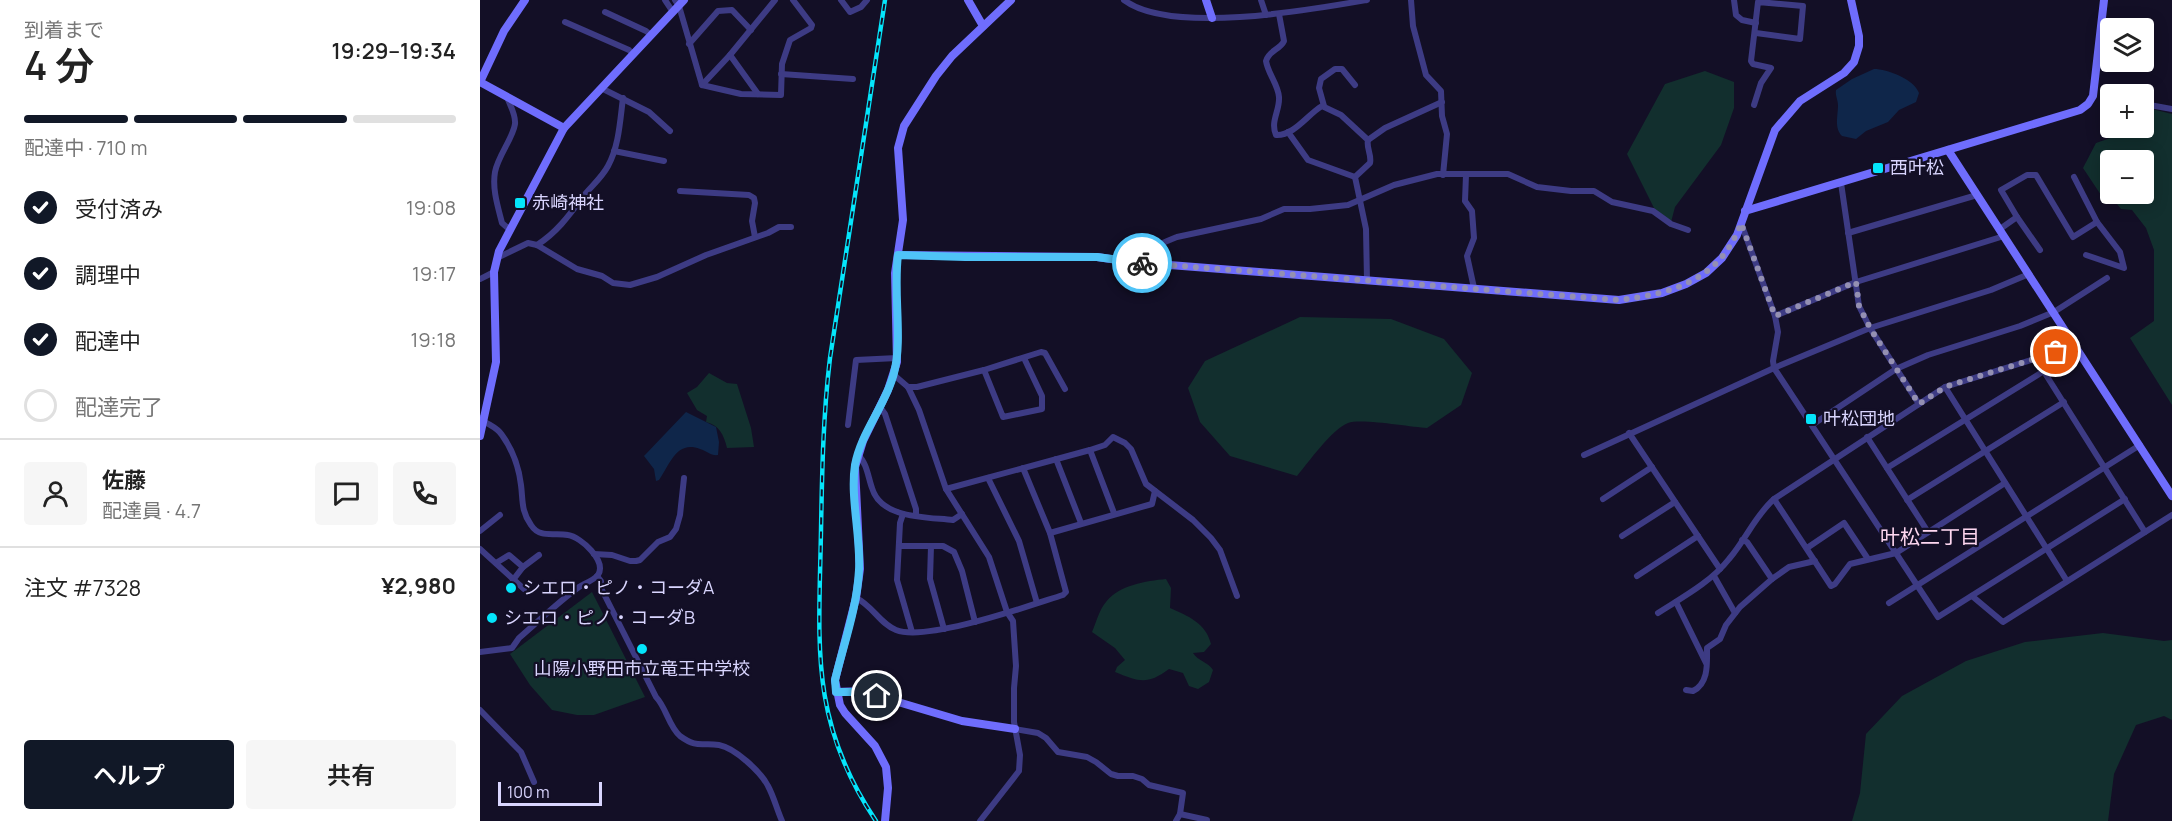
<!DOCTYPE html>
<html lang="ja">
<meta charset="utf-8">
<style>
body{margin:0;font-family:Manrope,"Noto Sans JP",sans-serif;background:#f6f6f6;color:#222;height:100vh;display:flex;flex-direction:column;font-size:22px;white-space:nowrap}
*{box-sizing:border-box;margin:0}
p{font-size:20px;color:#767676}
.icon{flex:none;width:33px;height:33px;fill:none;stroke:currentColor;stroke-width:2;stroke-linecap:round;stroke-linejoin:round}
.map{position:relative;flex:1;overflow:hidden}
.details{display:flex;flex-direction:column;background:#fff;width:480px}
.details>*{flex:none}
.fabs{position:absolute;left:1620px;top:18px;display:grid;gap:12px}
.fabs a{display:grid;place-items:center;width:54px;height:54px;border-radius:6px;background:#fff;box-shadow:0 3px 15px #0003;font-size:30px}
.scale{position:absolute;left:18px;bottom:15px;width:104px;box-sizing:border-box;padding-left:6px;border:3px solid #d9d5fe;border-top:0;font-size:16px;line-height:21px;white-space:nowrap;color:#d9d5fe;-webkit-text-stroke:4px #130f26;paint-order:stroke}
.pin{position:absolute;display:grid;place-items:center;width:51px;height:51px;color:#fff;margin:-26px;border:3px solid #fff;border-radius:50%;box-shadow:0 2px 6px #0007}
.courier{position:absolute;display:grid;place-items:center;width:60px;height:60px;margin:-30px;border:4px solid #4fc3f7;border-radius:50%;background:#fff;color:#222;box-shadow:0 2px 8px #0007}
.overview em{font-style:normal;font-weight:600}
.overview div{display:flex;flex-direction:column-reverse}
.overview{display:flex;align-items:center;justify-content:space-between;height:102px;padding:0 24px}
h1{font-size:39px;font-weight:600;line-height:45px}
.bar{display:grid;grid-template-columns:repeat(4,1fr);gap:9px 6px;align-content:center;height:72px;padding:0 24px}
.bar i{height:8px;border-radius:4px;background:#e0e0e0}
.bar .selected{background:#111827}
.bar p{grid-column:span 4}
.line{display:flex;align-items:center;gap:15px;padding:0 24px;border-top:2px solid #e0e0e0}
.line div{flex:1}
.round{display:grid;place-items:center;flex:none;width:63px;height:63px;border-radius:6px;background:#f6f6f6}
ol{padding:0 24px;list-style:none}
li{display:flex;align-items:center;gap:18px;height:66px}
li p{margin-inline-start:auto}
li .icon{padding:6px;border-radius:50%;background:#111827;color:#fff;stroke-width:4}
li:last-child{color:#767676}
li i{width:33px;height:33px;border:3px solid #e0e0e0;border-radius:50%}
.button{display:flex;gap:12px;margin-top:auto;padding:12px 24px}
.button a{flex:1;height:69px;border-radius:6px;background:#111827;color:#fff;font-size:24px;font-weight:600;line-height:69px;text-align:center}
.button a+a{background:#f6f6f6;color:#222}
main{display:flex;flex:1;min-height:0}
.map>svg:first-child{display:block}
</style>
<main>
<section class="details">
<div class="overview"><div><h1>4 分</h1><p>到着まで</p></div><em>19:29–19:34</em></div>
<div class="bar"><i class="selected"></i><i class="selected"></i><i class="selected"></i><i></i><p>配達中 · 710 m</p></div>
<ol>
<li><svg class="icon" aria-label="check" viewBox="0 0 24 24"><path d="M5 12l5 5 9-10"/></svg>受付済み<p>19:08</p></li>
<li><svg class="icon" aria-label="check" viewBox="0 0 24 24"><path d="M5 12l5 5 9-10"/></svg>調理中<p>19:17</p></li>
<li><svg class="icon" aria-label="check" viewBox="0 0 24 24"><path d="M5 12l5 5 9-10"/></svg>配達中<p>19:18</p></li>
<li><i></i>配達完了</li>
</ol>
<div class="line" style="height:108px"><a class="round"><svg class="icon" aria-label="person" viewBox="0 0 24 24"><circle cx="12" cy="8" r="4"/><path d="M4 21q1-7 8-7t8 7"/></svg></a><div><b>佐藤</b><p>配達員 · 4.7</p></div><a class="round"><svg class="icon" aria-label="chat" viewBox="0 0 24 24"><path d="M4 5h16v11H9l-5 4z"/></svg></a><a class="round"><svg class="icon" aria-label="phone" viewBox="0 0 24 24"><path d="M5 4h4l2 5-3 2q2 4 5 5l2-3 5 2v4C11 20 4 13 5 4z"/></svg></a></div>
<div class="line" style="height:78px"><div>注文 #7328</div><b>¥2,980</b></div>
<div class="button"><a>ヘルプ</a><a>共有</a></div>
</section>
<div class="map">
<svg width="1692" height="821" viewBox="0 0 1692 821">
<rect width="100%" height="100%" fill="#130f26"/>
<g fill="#122f2e" fill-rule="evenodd">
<polygon points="1225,71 1254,82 1254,108 1241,145 1195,207 1191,222 1174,208 1147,154 1185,84"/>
<path d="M1664 107 1692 114V405L1650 338 1674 321V250L1666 228 1652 210 1641 209 1629 194 1621 195 1603 168 1616 143 1653 130 1655 128H1664ZM1630 160H1664V194H1630Z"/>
<path d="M820 317 911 319 964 339 992 373 981 405 947 428C930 427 881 418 868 423 852 429 828 463 817 476L750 456 720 422 708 388 725 361Z"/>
<path d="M229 373 247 383 257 384 271 428 274 447 247 448C244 435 239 425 226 422L227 416 217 410 207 393 217 387Z"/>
<path d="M686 579 691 588 690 608C708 616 726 623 731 644L724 652 713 653C718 661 728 662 733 670L729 682 718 689 709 686 703 673 689 669C667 685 660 682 635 672L637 667 645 660 635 648 612 632C616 623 619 610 626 602 639 585 666 581 686 579Z"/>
<polygon points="112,592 165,697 114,715 97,715 72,710 50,685 30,654"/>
<polygon points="1623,633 1684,641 1692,640 1692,720 1684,716 1656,725 1634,774 1628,821 1372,821 1380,793 1386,734 1422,696 1486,661 1545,642"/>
</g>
<g fill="#0f264a">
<path d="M1394 69C1407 69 1434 79 1439 93L1436 102 1419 110 1408 122 1386 131 1376 139 1362 136C1354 128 1358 116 1358 105 1358 100 1355 95 1356 90L1372 79Z"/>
<path d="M206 412 236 427 239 442 238 455C231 456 227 451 220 449 196 440 190 465 179 480L176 481 174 469 164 456Z"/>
</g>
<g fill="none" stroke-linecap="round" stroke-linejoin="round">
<g stroke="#3d3b84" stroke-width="6">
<polyline points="185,0 193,12"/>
<polyline points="195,0 199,6 222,85 261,94 301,95 302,64 310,40 331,28 332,25 313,0"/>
<polyline points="361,0 370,12 381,7 387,0"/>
<path d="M644 0C691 35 830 10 887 0"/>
<polyline points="781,0 786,15"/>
<polyline points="931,0 933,26 946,75 961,91 962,116 967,134 963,175"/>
<polyline points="1254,0 1256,15 1262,20 1276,23"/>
<polyline points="125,12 166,31 171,35"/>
<path d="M799 14 804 41C800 50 789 50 786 61 788 74 798 84 799 97 800 111 790 121 796 135 814 136 828 114 842 106L861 115 888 140C886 148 892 155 890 163L875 177 886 229 887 280"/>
<polyline points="85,22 149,50 153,54"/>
<polyline points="209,44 238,11 252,10 271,30"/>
<polyline points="250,55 278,94"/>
<polyline points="301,74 373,79"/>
<polyline points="222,85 250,55 295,0"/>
<polyline points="121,88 169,112 190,131"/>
<path d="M27 97C30 105 36 115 35 124 33 138 18 156 15 172 12 189 18 207 22 223L30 230"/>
<polyline points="1664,104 1692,109"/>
<polyline points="1274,105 1281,83 1291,68 1273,64 1271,61 1278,2 1323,6 1320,39 1276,33"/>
<polyline points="844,106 839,88 841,79 855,69 862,69 875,85"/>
<polyline points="808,132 828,160 875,177"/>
<polyline points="888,140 905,128 962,102"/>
<polyline points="134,151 184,161"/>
<polyline points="986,175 985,201 992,211 994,238 987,256 994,288"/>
<polyline points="1594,177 1617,222 1640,252 1644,268 1606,255"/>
<polyline points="1361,183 1379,306 1390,328 1439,404"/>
<polyline points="200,191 269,195 274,198 275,203 272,221 275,237"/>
<polyline points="1537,217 1560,250"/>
<polyline points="1261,223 1295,316 1298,332 1293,361 1294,368 1458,617 1645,499"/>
<polyline points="1520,229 1537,217 1521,190 1547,175 1556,175 1593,237 1617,222"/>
<polyline points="1368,233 1497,195"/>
<path d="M57 245C76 233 88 217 102 198 110 187 121 179 128 166 139 146 140 121 143 98"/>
<polyline points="17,258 48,243 57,245 97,269 122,276 133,283 150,285 177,277 226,255 288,233 299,227 311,227"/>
<path d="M651 262C665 250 680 244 697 237L781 219 804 209H830L868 205 914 185 957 174H1028L1057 187 1091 191H1114L1132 202 1173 211 1191 224 1208 230"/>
<polyline points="0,279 14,272"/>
<polyline points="1295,316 1376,282 1524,236"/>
<polyline points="1556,359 1665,532"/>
<polyline points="504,370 523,417 562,409 562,396 544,358"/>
<polyline points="414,375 428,387 439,410 466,489 509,557 527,612 533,621 536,666 534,688 534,722 540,755 539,771 500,821"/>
<polyline points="428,387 437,387 504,370 561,352 565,353 585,389"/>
<polyline points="1465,387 1587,581"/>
<polyline points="400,407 405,414 436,509 436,515"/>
<polyline points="368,425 376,360 417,358"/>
<polyline points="1332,425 1416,369 1448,355 1540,326 1574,312 1627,278"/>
<polyline points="1149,433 1240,569"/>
<polyline points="1387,437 1448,532"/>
<polyline points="610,450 634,513"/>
<path d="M378 455C387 463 388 477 392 488 401 519 447 517 473 520L482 514"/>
<polyline points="1104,455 1294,368 1390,328 1511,290 1549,274"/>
<polyline points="576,459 601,523"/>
<polyline points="1407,468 1564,371"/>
<polyline points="508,478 539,541 557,603"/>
<polyline points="466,489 610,450 625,445 633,437 645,443 651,449 666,484 713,520 731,538 740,550 757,596"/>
<polyline points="1123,499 1172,467"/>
<polyline points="1294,499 1351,586 1355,584 1370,564 1416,553 1525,483"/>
<polyline points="1427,500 1584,402"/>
<polyline points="423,514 420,523 417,580 432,632"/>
<polyline points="0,531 20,515"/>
<polyline points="570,533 672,504 675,491"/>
<polyline points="1142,536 1195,502"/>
<polyline points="1262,540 1267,542 1292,579"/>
<polyline points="419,546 463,546 474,552 482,571 495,622"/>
<polyline points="451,546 450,579 464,629"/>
<polyline points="1327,548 1364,523 1388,559"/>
<polyline points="0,549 44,589"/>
<polyline points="114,554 132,555 150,561 156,561 160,560 178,542 190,537 196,529 200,515 204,478"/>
<polyline points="16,563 29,555 43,567"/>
<path d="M117 576 121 581V588L176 697C186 707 189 727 200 736 218 749 221 742 239 745 255 748 281 772 288 786 294 797 297 810 302 821"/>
<polyline points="1157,576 1218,536"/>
<polyline points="1234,576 1255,613"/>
<polyline points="33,580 43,567 59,555"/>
<polyline points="1492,596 1523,622 1692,515"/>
<path d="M376 598C392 605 400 624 416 630 447 642 548 606 583 595L586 592 570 533 543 468"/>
<polyline points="1196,602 1226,663"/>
<polyline points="1409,603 1660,445"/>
<path d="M1178 613C1203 597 1231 582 1249 559 1266 539 1275 516 1294 499L1465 387 1596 346"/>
<path d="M0 652 32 648 39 638C59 621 78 602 99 587 104 584 114 580 118 575 127 561 101 537 88 535 74 532 60 539 51 525 41 511 43 500 41 485 39 468 32 449 22 435 16 426 7 425 0 418"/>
<path d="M1206 690 1213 691C1229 683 1227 663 1227 648L1240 639 1246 625 1260 607 1292 579 1309 567 1335 561"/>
<polyline points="0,710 41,752 54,782"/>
<polyline points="535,729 558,733 566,738 578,752 607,757 616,762 631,774 638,776 653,776 662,779 669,785 703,793 700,814 696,821"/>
<polyline points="700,814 727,820"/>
</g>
<g stroke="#6f6dfd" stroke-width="8">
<polyline points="488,0 503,26"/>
<polyline points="726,0 732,18"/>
<polyline points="0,82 84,128"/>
<polyline points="0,82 24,31 45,0"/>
<polyline points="1468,150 1692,496"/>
<polyline points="1265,211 1600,110 1608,104 1613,96 1624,0"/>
<polyline points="418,255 617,257 651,262 1139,300 1182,293 1206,284 1226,273 1242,258 1257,235 1295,130 1320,101 1364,73 1374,62 1379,46 1379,36 1371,0"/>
<polyline points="0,436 16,362 14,272 19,251 84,128 204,0"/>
<polyline points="356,692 381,691 482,721 535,729"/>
<polyline points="405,821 408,788 406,767 395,746 365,713 360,705 355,680 376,598 380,569 375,467 383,441 408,390 417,362 415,273 423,220 418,148 424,126 456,76 472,56 531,0"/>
</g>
<g stroke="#04e5fb" stroke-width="4.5">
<path id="rail" d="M396 821C329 721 339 645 341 531 342 473 343 416 350 358L405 0"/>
</g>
<use href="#rail" stroke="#130f26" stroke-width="2" stroke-dasharray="7" stroke-linecap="butt"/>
</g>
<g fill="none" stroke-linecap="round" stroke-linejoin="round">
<path stroke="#9490b2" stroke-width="6" stroke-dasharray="0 10.8" d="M662 263 1139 300C1193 294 1241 279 1261 223L1295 316 1376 282 1379 306 1390 328 1439 404 1465 387 1576 352"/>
<path stroke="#4fc3f7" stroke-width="8" d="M397 696 381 692H356L355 680C364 643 377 608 379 570 381 537 370 497 375 465 381 432 406 405 414 373 423 339 413 293 418 255L485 257H617L662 263"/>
</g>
<g fill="#04e5fb" stroke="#130f26" stroke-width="2">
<rect x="1392" y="162" width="12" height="12" rx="3"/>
<rect x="34" y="197" width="12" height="12" rx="3"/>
<rect x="1325" y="413" width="12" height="12" rx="3"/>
<circle cx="31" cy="588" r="6"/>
<circle cx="12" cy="618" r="6"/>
<circle cx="162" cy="649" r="6"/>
</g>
<g text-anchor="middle" stroke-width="4.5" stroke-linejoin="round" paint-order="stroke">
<g font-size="18" fill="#d9d5fe" stroke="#130f26" text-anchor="start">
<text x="1410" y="174">西叶松</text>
<text x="52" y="209">赤崎神社</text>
<text x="1343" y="425">叶松団地</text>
<text x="43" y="594">シエロ・ピノ・コーダA</text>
<text x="24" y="624">シエロ・ピノ・コーダB</text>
<text x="162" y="675" text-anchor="middle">山陽小野田市立竜王中学校</text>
</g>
<g font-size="20" fill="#fed7f0" stroke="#130f26">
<text x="1450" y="544">叶松二丁目</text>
</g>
</g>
</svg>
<div class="fabs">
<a><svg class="icon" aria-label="layers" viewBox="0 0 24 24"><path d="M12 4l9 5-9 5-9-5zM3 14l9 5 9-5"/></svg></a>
<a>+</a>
<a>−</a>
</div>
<div class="scale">100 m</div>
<div class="pin" style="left:1576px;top:352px;background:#ea580c"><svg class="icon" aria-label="bag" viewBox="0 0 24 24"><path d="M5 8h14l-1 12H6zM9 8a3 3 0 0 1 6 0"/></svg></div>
<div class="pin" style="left:397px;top:696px;background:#1f2937"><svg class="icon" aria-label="home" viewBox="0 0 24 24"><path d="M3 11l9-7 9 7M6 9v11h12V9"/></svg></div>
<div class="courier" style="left:662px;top:263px"><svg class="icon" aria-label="bike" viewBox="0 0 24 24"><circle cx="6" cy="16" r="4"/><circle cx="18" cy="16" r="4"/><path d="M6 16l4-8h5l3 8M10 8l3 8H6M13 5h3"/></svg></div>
</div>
</main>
